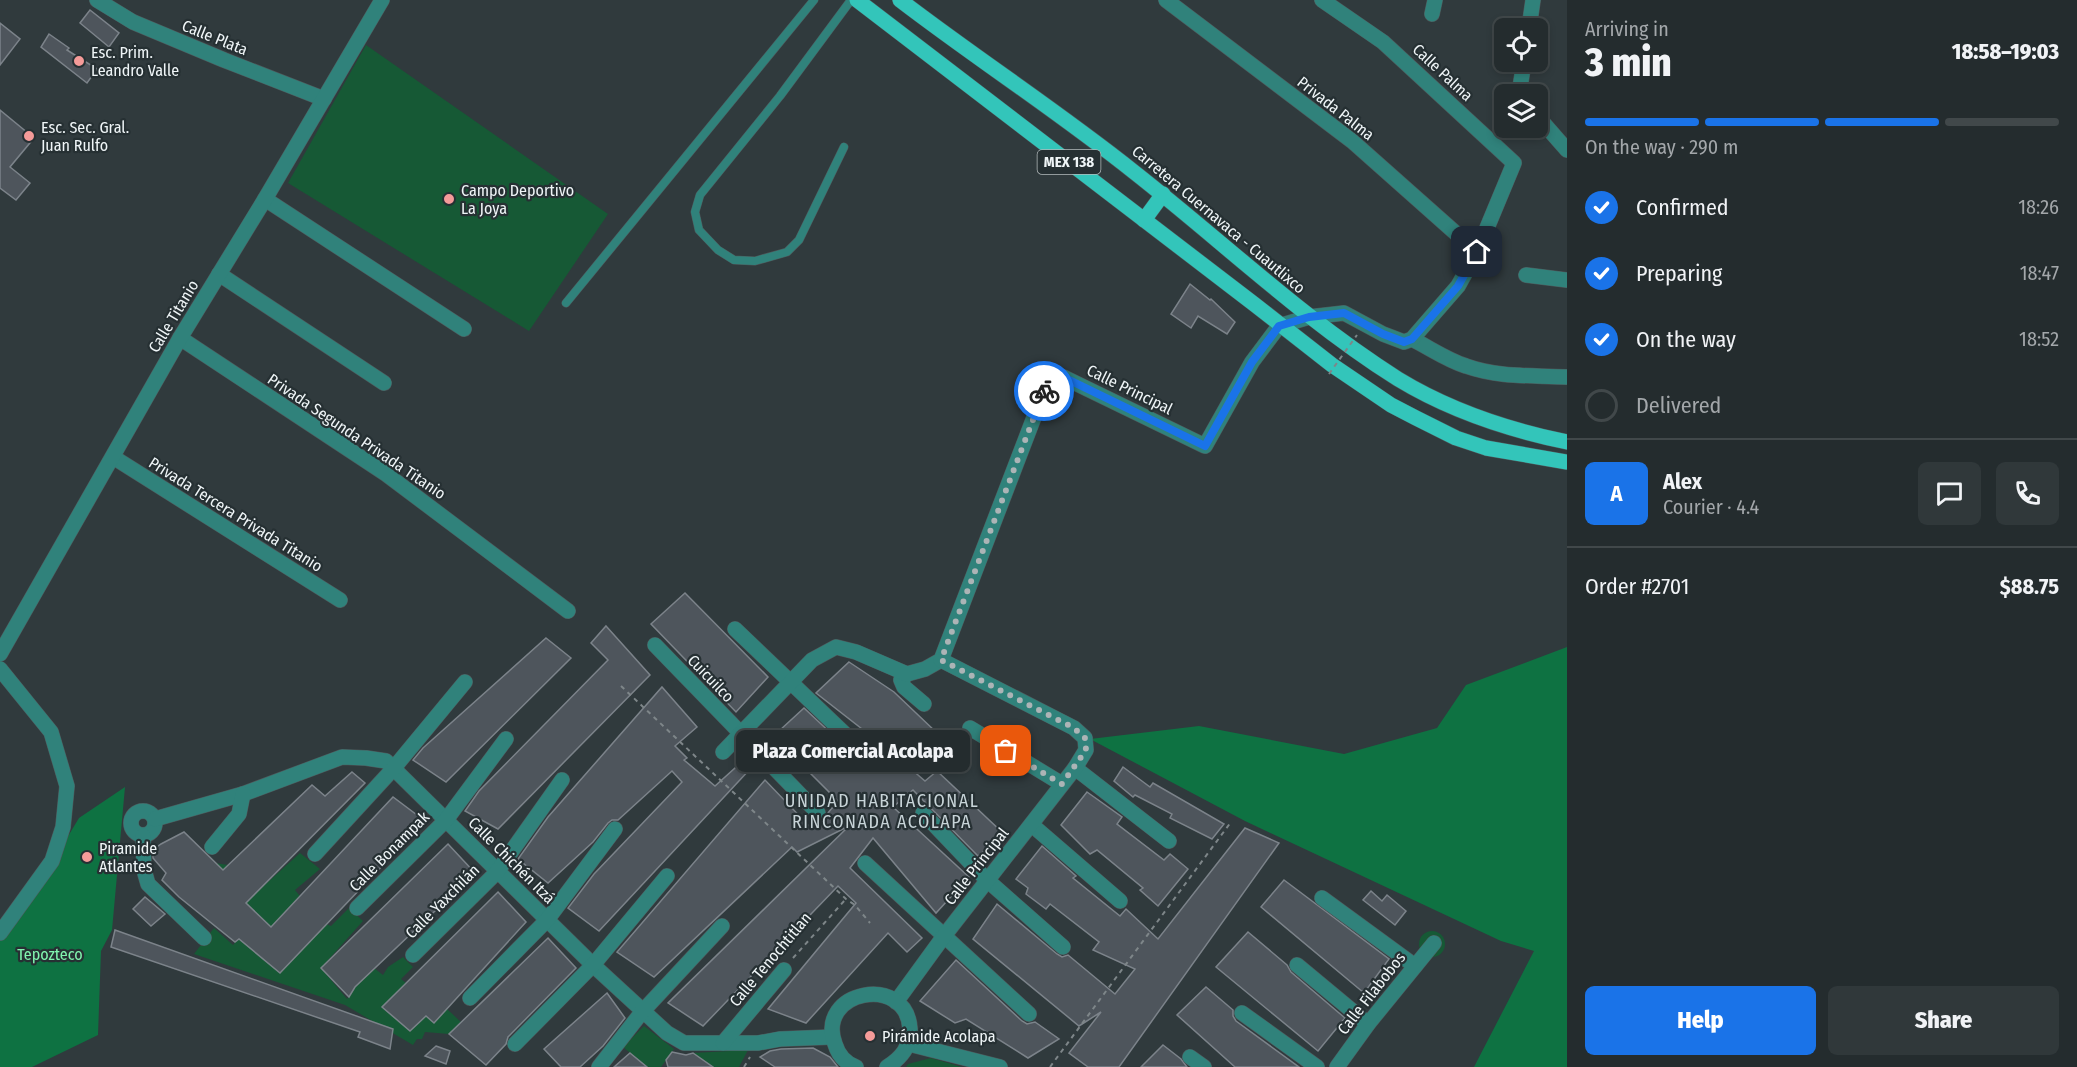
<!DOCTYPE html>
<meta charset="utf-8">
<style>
body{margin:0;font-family:"Fira Sans Condensed",sans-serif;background:#30383a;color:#f1f3f6;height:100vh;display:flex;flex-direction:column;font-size:22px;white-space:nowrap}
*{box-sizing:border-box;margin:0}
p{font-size:20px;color:#a3a7aa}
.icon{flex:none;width:33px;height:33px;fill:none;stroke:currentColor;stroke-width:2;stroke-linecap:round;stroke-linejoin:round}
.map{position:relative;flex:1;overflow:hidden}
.drawer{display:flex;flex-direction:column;background:#242c2e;width:510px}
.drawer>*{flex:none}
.controls{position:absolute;left:1494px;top:18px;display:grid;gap:12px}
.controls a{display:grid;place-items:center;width:54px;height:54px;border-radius:9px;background:#242c2e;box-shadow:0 3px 9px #0003,0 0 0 2px #41484a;font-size:30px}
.pin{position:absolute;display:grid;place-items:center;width:51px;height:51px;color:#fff;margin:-26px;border-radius:12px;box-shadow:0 3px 9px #0006}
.courier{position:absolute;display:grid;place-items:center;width:60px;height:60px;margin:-30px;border:4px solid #1a73e8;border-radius:50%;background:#fff;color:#222;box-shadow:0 2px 8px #0007}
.bubble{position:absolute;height:42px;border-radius:9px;background:#242c2e;box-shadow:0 3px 9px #0003,0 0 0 2px #41484a;font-size:20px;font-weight:800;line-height:42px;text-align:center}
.head em{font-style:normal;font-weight:800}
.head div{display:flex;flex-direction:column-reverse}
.head{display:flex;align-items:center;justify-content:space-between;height:102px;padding:0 18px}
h1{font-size:39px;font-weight:800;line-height:45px}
.bar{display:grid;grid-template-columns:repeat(4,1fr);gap:9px 6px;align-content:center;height:72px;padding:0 18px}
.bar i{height:8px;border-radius:4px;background:#41484a}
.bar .current{background:#1a73e8}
.bar p{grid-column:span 4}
.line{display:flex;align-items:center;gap:15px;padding:0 18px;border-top:2px solid #41484a}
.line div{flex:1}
.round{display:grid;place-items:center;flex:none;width:63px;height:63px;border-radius:9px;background:#30383a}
ol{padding:0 18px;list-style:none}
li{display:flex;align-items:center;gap:18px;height:66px}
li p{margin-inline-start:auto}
li .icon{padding:6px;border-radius:50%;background:#1a73e8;color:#fff;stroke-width:4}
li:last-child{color:#a3a7aa}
li i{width:33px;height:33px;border:3px solid #41484a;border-radius:50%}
.action{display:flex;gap:12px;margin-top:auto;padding:12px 18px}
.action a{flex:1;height:69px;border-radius:9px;background:#1a73e8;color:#fff;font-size:24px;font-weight:800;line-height:69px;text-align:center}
.action a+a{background:#30383a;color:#f1f3f6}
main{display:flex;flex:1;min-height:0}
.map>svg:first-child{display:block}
</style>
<main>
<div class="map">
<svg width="1567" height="1067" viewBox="0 0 1567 1067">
<rect width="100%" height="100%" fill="#303a3d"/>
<g fill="#165935">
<polygon points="366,45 608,214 529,331 288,183"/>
<polygon points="300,853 320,869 295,890 300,896 251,948 326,924 331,926 349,908 363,921 321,968 347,999 355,987 374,968 383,975 388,967 403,957 413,967 401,979 406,983 382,1007 410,1031 426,1016 434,1022 447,1009 461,1022 449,1034 425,1032 422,1039 417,1039 413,1045 345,1005 194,954 214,928 233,945 259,916 210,870 215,863 228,865 258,891"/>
<circle cx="1432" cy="944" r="13"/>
<polygon points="644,1026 674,1049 661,1067 642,1067 640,1061 623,1047"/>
<polygon points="748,1050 739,1067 707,1067 708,1064 693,1053"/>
<polygon points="931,1058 962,1067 906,1067 908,1064"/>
</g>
<g fill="#0e7242">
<polygon points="1567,647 1567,1067 1474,1067 1534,951 1501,941 1245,821 1090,739 1199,726 1344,754 1437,728 1466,685"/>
<polygon points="125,787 112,930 101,951 98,1035 32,1067 0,1067 0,935 58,853 79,818"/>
</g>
<g fill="#4e555c" stroke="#7c838a" stroke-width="1.5">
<polygon points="90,10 119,33 109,47 80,23"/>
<polygon points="0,23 20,39 0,65"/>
<polygon points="49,34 69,48 67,50 97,69 87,83 41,47"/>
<polygon points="0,110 34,138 10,167 30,183 16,200 0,188"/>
<polygon points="1190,284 1210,300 1211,299 1235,322 1227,334 1198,316 1191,328 1171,314"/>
<polygon points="685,593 768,677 736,712 651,624"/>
<polygon points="606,626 650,675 498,829 465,811 479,791 608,660 591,643"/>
<polygon points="546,638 571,658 446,782 413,760 423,748"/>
<polygon points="849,662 894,692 937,733 919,754 889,750 816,693"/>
<polygon points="662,687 697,727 675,746 687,758 684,760 715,786 745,759 752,767 599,931 568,908 594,874 682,782 672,771 618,820 612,820 608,823 593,842 548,883 518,859 548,817"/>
<polygon points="804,708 869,769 877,765 880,759 889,750 925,781 937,771 1005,835 978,856 913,790 893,807 969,877 936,913 873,838 850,868 922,938 907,952 888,933 806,1023 768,1009 856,903 838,886 703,1026 668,1003 849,826 797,852 792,847 654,977 617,952 765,780 812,829 818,822 825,820 828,813 832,808 844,807 798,761 793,769 766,743"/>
<polygon points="1123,767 1150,787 1153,783 1224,824 1212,839 1170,818 1172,814 1135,795 1133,797 1114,781"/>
<polygon points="352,772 365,783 246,903 271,927 393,797 425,821 280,973 239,939 235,942 179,897 162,880 166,873 153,858 153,850 161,844 184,832 223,870 312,785 325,796"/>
<polygon points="1087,792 1122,817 1117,824 1164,860 1170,854 1188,869 1158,906 1140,890 1143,888 1097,850 1090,854 1061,825"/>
<polygon points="1245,828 1279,843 1119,1067 1088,1067 1069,1053 1101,1012 1079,1026 973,939 997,904 1057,954 1062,957 1068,955 1115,994 1135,969 1093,950 1099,942 1050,904 1046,909 1026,894 1028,888 1016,879 1042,846 1076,876 1073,878 1120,916 1126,909 1158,939"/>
<polygon points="448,844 475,873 355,987 349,997 321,968"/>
<polygon points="1284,880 1389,959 1364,993 1261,907"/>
<polygon points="1371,891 1382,901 1387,895 1406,911 1395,925 1363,900"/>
<polygon points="498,892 526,922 434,1023 426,1016 410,1031 382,1007"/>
<polygon points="145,897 165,914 151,926 133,909"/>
<polygon points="115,930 393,1029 390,1049 358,1037 360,1032 111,947"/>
<polygon points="1248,932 1287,965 1291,972 1345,1018 1318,1051 1216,967"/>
<polygon points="548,938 576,968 508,1037 506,1044 486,1065 449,1034"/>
<polygon points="956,960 1022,1021 1027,1024 1035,1022 1059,1039 1028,1058 966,1019 955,1023 920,1001"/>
<polygon points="1206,987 1233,1010 1233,1016 1236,1021 1299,1067 1235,1067 1177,1015"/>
<polygon points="607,993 625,1018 603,1046 580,1067 561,1067 544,1049"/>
<polygon points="1163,1045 1181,1059 1187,1067 1141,1067"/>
<polygon points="436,1046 450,1051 446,1064 425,1056"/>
<polygon points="813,1048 830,1057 838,1067 775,1067 760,1057 770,1051 781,1049"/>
<polygon points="672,1052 686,1055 693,1053 713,1067 668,1067 666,1060"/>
<polygon points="630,1053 647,1067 614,1067"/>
</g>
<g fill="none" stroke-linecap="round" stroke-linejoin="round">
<g stroke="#4f585b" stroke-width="9">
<g id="service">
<polyline points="844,147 799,240 787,252 755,261 734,260 718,250 699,230 695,212 700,195 780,96 851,0"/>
<polyline points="566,303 814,0"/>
</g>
</g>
<g stroke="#4f585b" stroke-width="16">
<g id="minor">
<polyline points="97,0 133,22 224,60 324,99"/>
<polyline points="1166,0 1352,141 1477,252"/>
<polyline points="1432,14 1435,0"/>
<polyline points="1529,28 1533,0"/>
<polyline points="1519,94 1524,62"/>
<polyline points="1538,117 1567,150"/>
<polyline points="265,199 464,329"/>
<polyline points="219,274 384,383"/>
<polyline points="1526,275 1567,280"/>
<polyline points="180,338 386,474 568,611"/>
<path d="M1412 339C1430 348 1447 360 1466 366 1500 378 1532 375 1567 377"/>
<polyline points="113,457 340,600"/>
<polyline points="735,629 870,758"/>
<polyline points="655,645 818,813"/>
<polyline points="0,654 180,338 265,199 382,0"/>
<polyline points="0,669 51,732 67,786 63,827 52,861 0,933"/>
<polyline points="907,674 901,680 904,687 924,704"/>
<polyline points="970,728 1062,784"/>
<polyline points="723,752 812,660 836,647 856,652 907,674 925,669 941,660 1046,386 1063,377 1205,446 1252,362 1279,326 1309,317 1344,313 1383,334 1404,342 1412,339 1458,286 1477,252 1514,163 1383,42 1322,0"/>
<polyline points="1075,768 1169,841"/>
<circle cx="143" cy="823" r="12"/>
<polyline points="923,813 987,880 1063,947"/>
<polyline points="155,819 243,794 342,757 366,758 386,761 593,965 667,1033 684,1043 758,1043 780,1039 832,1037"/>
<polyline points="1032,825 1120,901"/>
<polyline points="143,836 144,870 148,884 204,938"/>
<polyline points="212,847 239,814 243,794"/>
<polyline points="315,854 393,769 465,682"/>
<polyline points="865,863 1029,1014"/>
<polyline points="1322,898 1415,966"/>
<polyline points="357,908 446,820 506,739"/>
<polyline points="413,955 497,872 562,780"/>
<polyline points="1297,965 1368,1024"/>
<polyline points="470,998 547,920 615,829"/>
<polyline points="896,1002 944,936 1075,768 1086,750 1085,738 1074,728 941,660"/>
<polyline points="1242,1013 1317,1067"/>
<polyline points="723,1043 784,970"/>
<polyline points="515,1044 593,965 667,876"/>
<polyline points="909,1044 1000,1067"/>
<polyline points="1190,1057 1204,1067"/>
<polyline points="599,1067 642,1012 722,926"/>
<path d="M856 1067C845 1063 838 1054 835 1044 815 990 907 973 910 1029 911 1047 901 1058 887 1067"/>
<polyline points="1337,1067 1368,1024 1434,943"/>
</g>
</g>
<g stroke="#4f585b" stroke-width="16">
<g id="primary">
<polyline points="857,0 1254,304 1332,365 1391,405 1416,418 1456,438 1486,448 1567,462"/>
<path d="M900 0C977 59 1059 112 1134 172 1222 241 1303 319 1398 379 1449 410 1509 430 1567 442"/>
<polyline points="1144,220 1163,194"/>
</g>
</g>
<g stroke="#7e8689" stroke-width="2" stroke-dasharray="4.5 4.5" stroke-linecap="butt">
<polyline points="621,686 846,899 855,905 870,923"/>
<polyline points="793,958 845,900"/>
<polyline points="744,1067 750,1057"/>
<polyline points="1050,1067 1231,822"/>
</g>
<use href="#service" stroke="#30827b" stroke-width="8"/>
<use href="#minor" stroke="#30827b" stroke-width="15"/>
<use href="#primary" stroke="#33c5ba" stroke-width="15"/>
<polyline stroke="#7e8689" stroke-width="2" stroke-dasharray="4.5 4.5" stroke-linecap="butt" points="1329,374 1357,335"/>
</g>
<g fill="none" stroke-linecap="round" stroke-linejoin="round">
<polyline stroke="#acb4b6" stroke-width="6" stroke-dasharray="0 10.8" points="1006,751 1062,784 1086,750 1085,738 1074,728 941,660 1044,391"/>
<polyline stroke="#1a73e8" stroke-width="8" points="1044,391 1046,386 1063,377 1205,446 1252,362 1279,326 1309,317 1344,313 1383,334 1404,342 1412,339 1458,286 1477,252"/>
</g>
<g fill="#f59b99" stroke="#263033" stroke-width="2">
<circle cx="79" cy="61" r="6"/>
<circle cx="29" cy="136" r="6"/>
<circle cx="449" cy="199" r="6"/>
<circle cx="87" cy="857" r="6"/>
<circle cx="870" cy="1036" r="6"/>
</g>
<g text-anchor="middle" stroke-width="4.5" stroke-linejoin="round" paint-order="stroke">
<rect fill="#263033" stroke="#b3babc" stroke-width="1.5" x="1037.5" y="150" width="63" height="24" rx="4.5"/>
<g font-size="15" font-weight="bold" fill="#eff5f7">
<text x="1069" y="167">MEX 138</text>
</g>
<g font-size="16" fill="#eff5f7" stroke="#263033">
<text transform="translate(215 37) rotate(22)" y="6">Calle Plata</text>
<text transform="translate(1443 72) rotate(43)" y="6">Calle Palma</text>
<text transform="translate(1336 108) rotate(38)" y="6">Privada Palma</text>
<text transform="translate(1219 219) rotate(40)" y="6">Carretera Cuernavaca - Cuautlixco</text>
<text transform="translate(173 316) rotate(-59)" y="6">Calle Titanio</text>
<text transform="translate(1130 389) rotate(26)" y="6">Calle Principal</text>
<text transform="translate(357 436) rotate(34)" y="6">Privada Segunda Privada Titanio</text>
<text transform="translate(236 514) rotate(32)" y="6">Privada Tercera Privada Titanio</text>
<text transform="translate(711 678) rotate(46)" y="6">Cuicuilco</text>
<text transform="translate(389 851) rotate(-45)" y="6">Calle Bonampak</text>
<text transform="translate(512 860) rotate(45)" y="6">Calle Chichén Itzá</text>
<text transform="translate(976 866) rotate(-52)" y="6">Calle Principal</text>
<text transform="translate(442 901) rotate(-45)" y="6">Calle Yaxchilán</text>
<text transform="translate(770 959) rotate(-50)" y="6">Calle Tenochtitlan</text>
<text transform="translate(1371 993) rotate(-52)" y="6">Calle Filabobos</text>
</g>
<g font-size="16" fill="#eff5f7" stroke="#263033" text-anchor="start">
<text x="91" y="58">Esc. Prim.<tspan x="91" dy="18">Leandro Valle</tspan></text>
<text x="41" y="133">Esc. Sec. Gral.<tspan x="41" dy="18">Juan Rulfo</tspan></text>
<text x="461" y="196">Campo Deportivo<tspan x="461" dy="18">La Joya</tspan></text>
<text x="99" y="854">Piramide<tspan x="99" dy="18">Atlantes</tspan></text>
<text x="882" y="1042">Pirámide Acolapa</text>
</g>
<g font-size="16" fill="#81f5af" stroke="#263033">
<text x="50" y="960">Tepozteco</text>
</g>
<g font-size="18" letter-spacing="1.5" fill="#c8d4d8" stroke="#263033">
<text x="882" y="807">UNIDAD HABITACIONAL<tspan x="882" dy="21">RINCONADA ACOLAPA</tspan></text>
</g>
</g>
</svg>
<div class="controls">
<a><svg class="icon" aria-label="locate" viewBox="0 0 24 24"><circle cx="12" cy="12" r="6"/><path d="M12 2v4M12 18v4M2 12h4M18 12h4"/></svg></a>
<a><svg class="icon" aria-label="layers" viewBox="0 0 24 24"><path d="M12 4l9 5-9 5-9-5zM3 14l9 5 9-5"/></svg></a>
</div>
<div class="pin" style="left:1006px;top:751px;background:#ea580c"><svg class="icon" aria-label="bag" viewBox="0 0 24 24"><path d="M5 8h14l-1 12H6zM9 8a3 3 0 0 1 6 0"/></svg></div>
<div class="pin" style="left:1477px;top:252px;background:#1f2937"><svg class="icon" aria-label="home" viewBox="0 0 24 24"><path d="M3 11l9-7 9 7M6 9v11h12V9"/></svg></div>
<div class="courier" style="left:1044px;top:391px"><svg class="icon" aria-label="bike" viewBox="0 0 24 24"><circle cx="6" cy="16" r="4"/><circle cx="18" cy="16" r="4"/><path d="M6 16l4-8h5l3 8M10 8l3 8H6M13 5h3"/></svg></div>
<div class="bubble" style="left:736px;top:730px;width:234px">Plaza Comercial Acolapa</div>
</div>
<section class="drawer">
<div class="head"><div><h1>3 min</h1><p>Arriving in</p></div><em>18:58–19:03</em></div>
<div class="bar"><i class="current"></i><i class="current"></i><i class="current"></i><i></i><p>On the way · 290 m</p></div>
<ol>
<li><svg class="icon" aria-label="check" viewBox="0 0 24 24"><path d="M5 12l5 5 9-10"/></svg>Confirmed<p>18:26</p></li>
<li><svg class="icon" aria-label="check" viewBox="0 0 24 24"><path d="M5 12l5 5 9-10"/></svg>Preparing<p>18:47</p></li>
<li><svg class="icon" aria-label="check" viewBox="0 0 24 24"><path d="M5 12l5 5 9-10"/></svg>On the way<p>18:52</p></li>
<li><i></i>Delivered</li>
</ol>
<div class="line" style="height:108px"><b class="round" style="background:#1a73e8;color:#fff">A</b><div><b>Alex</b><p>Courier · 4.4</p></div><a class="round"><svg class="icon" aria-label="chat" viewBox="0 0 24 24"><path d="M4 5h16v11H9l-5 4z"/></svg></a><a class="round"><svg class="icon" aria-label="phone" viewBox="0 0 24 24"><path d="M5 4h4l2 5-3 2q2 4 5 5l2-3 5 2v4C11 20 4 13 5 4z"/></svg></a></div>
<div class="line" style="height:78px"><div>Order #2701</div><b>$88.75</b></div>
<div class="action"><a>Help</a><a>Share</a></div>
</section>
</main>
